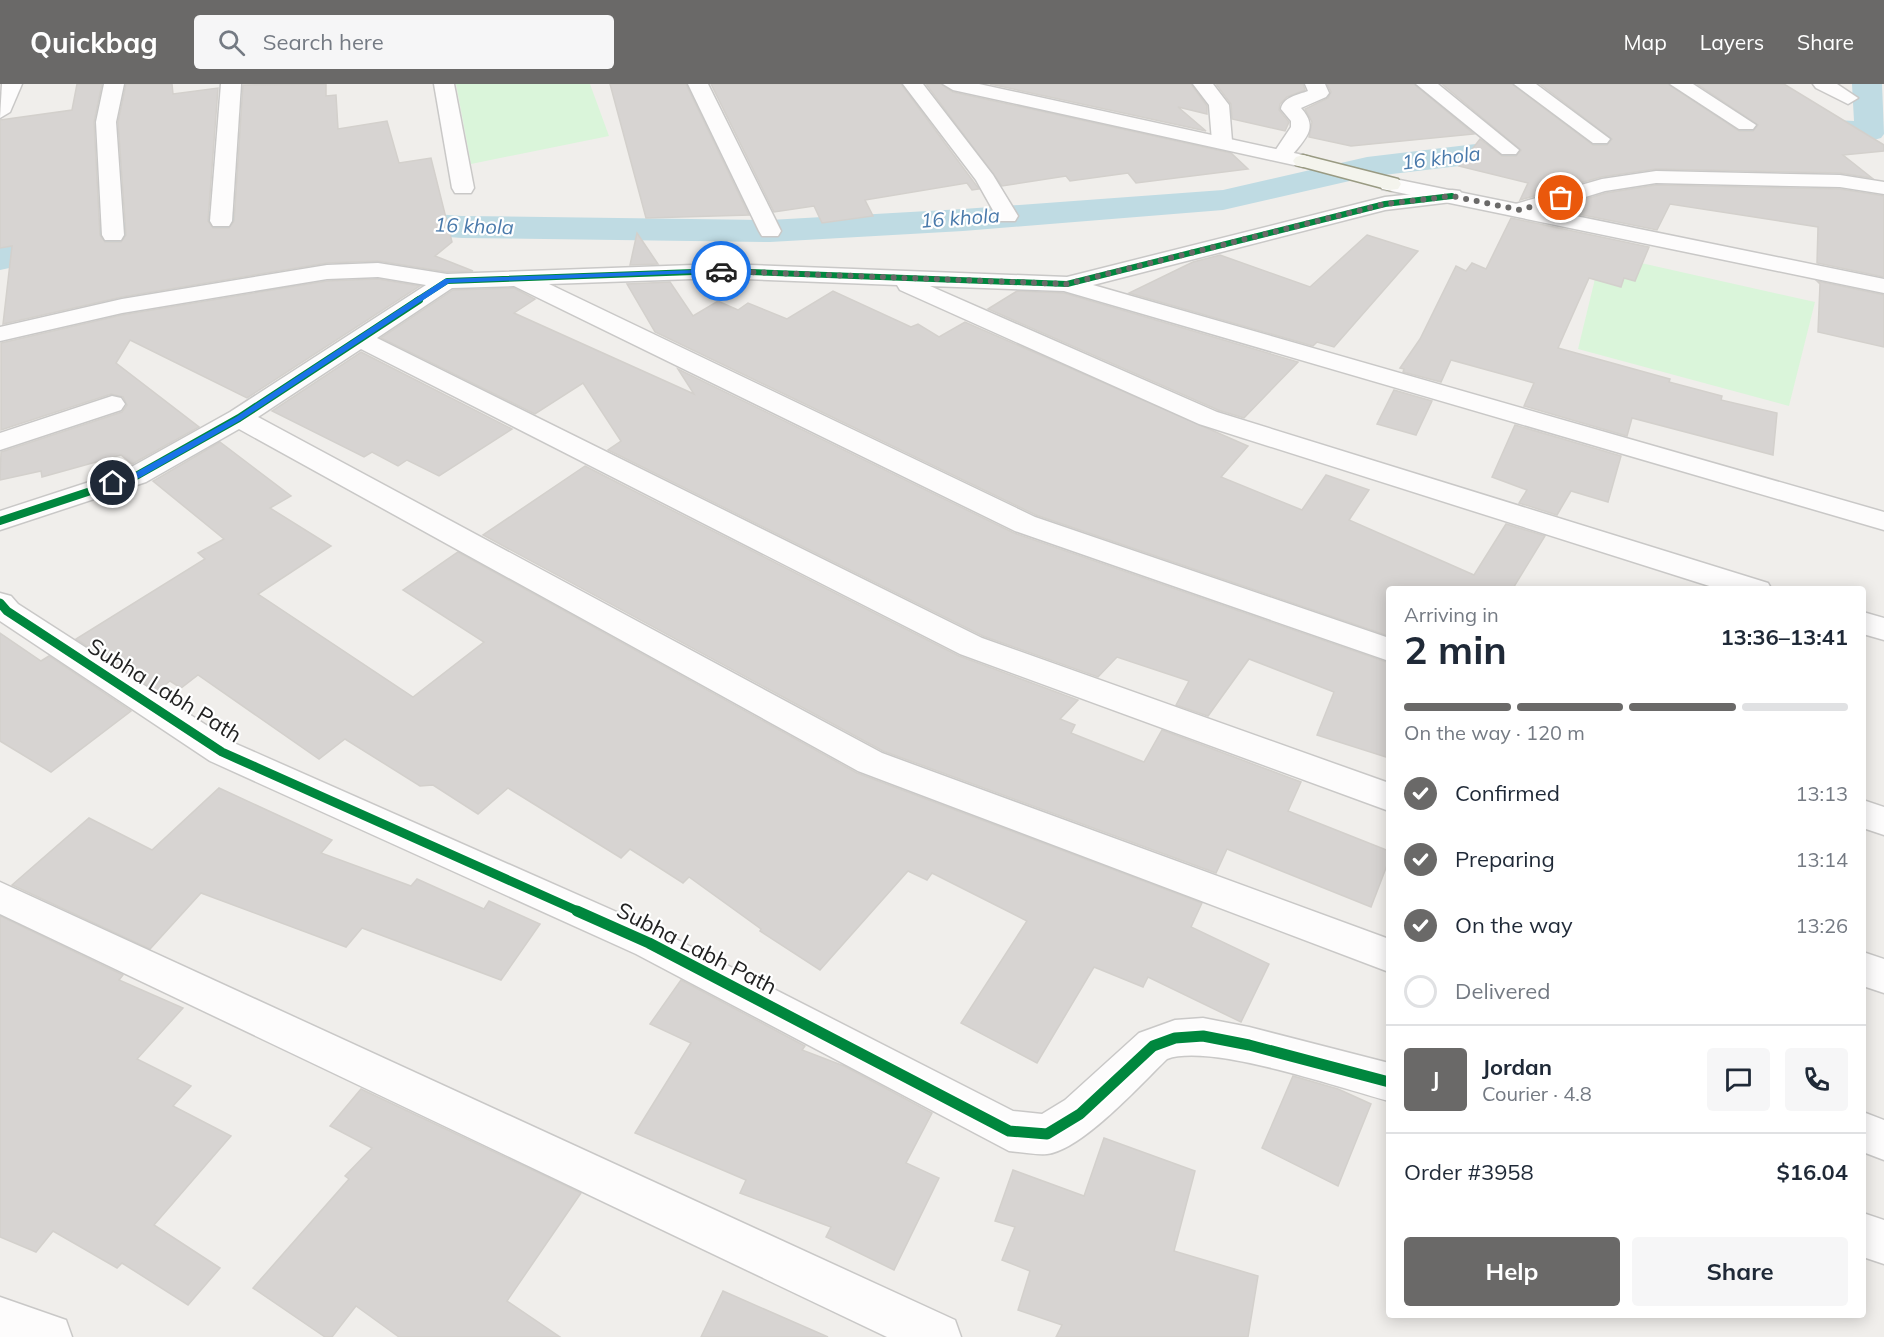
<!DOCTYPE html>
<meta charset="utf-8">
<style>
body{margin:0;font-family:Mulish,sans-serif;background:#f6f6f7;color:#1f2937;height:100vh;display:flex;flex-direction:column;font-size:22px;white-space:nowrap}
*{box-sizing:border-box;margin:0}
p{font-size:20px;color:#747a83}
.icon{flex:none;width:33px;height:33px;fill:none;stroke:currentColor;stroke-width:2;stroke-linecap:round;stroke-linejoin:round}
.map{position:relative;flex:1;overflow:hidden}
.details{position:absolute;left:1386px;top:502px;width:480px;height:732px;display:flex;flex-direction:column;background:#fff;border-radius:6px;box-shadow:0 3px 15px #0003}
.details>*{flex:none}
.pin{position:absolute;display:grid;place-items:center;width:51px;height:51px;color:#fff;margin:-26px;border:3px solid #fff;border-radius:50%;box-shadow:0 2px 6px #0007}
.courier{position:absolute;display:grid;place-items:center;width:60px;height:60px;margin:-30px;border:4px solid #1a73e8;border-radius:50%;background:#fff;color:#222;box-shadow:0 2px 8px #0007}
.summary em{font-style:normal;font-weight:700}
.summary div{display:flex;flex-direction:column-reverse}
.summary{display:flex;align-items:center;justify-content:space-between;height:102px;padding:0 18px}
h1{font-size:39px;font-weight:700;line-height:45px}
.bar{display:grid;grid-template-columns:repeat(4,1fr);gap:9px 6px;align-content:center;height:72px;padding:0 18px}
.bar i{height:8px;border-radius:4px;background:#e0e1e3}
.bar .selected{background:#6a6968}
.bar p{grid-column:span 4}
.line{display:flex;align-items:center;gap:15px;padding:0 18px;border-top:2px solid #e0e1e3}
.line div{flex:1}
.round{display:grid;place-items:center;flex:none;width:63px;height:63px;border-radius:6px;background:#f6f6f7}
ol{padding:0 18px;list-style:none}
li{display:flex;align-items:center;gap:18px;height:66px}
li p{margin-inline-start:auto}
li .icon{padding:6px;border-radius:50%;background:#6a6968;color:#fff;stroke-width:4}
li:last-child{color:#747a83}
li i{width:33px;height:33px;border:3px solid #e0e1e3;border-radius:50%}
.button{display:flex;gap:12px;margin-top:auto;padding:12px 18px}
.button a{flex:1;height:69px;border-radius:6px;background:#6a6968;color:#fff;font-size:24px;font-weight:700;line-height:69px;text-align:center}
.button a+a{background:#f6f6f7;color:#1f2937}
header{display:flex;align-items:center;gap:36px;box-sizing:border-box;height:84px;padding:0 30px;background:#6a6968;color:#fff}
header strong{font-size:28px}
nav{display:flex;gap:33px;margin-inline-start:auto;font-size:21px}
.search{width:420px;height:54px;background:#f6f6f7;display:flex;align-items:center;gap:15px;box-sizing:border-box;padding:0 21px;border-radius:6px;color:#747a83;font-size:22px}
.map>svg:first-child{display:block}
</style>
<header>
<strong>Quickbag</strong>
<div class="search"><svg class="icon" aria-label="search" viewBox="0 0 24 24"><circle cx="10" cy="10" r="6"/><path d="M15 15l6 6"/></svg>Search here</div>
<nav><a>Map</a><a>Layers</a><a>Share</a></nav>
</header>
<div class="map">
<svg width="1884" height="1253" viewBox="0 0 1884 1253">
<rect width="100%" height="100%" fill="#f0eeeb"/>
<g fill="#daf5da">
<polygon points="456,0 590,0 609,52 471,80"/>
<polygon points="1601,170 1815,218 1789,322 1578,265"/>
</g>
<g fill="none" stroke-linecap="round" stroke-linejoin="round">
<polygon fill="#bfdbe3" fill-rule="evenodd" points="1852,0 1882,0 1884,50 1881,54 1870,57 1746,51 1600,65 1367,93 1223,126 963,147 770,158 462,154 341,145 221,148 113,162 0,186 0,164 113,140 221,126 341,123 462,132 770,136 963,125 1223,106 1367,73 1600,45 1746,31 1854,37"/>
</g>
<g fill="#d7d4d2" stroke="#d3d0cc" stroke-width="1.5">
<polygon points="77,0 102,0 94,38 100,151 105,158 121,158 126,151 118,38 126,0 172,0 173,10 218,4 208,137 213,144 229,144 234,137 243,1 326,0 326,12 336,11 338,45 387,37 399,79 431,74 452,158 435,172 473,187 447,188 378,177 327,179 122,213 3,240 12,162 0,164 0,36 72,26"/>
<polygon points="610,0 686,0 749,131 646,134"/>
<polygon points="711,0 901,0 979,105 972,106 967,99 865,116 873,132 822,139 814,122 774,128"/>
<polygon points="926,0 941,0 953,8 1231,69 1248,85 1136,99 1128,89 1070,97 1066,92 1002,102"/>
<polygon points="990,0 1191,0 1207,22 1207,30 1178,23 1206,47"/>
<polygon points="1216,0 1303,0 1305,6 1287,13 1280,20 1279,26 1289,38 1285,47 1232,35 1231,20"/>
<polygon points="1327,0 1414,0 1474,50 1351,62 1309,53 1312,38 1305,25 1328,14 1331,8"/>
<polygon points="1442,0 1512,0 1593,61 1607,61 1612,55 1540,0 1668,0 1739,47 1753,47 1758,41 1697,0 1784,0 1884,61 1884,67 1843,71 1872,94 1840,89 1656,85 1601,93 1520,116 1528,99 1459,82 1480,55 1502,72 1516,72 1521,66"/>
<polygon points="1656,101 1840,105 1884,112 1884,193 1817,179 1818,143 1670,120 1657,146 1553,125 1606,109"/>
<polygon points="1511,134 1649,163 1635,197 1624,194 1621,203 1589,194 1558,264 1670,295 1669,298 1722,312 1721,316 1777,329 1773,371 1632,334 1627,352 1524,322 1534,299 1451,276 1441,298 1403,288 1404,285 1400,284 1420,255 1456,182 1466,187 1472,179 1486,185"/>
<polygon points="637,149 658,180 630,181"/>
<polygon points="1367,151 1418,167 1334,263 1317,258 1313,262 1129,209 1193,178 1220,171 1310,203"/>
<polygon points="378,195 420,202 247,314 130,256 116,279 199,343 132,380 121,371 42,393 41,387 0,396 1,368 122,328 127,321 123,313 111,310 1,346 1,259 122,231 327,197"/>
<polygon points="1817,197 1884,211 1884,263 1818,248 1820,200"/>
<polygon points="670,198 693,232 718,217 738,226 748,219 787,235 833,207 911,243 918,240 939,253 965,238 1248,362 1221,393 1302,426 1326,391 1369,406 1349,436 1474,491 1506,440 1545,452 1512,506 1389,506 1389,552 1036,431 655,248 627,200"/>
<polygon points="514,204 535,215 514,229 694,310 678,285 1014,449 1389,579 1389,674 1317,651 1334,608 1249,575 1208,632 1176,621 1189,597 1117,573 1098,593 983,552 608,366 621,357 583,299 535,330 381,254 453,206"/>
<polygon points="1017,207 1064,209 1298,278 1244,334 1218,326 988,225"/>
<polygon points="361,268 512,345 439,392 407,376 398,382 372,368 364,373 272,327"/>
<polygon points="1394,306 1432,317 1416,351 1377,340"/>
<polygon points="1515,341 1621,372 1608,418 1571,407 1557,431 1519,419 1527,406 1492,393"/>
<polygon points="220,358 291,412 270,424 331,462 258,510 413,613 484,558 403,506 458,468 857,689 1202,819 1191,843 1269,880 1241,938 1148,893 1143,903 1094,883 1037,979 961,939 1027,837 932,789 927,796 908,787 820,886 760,847 761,845 689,793 683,799 630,765 621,774 508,704 478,730 433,701 420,702 345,655 319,675 198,591 181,604 170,597 157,607 76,555 205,475 198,469 224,455 153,397"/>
<polygon points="585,382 959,572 1078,616 1060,635 1075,641 1071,649 1144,678 1162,646 1301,698 1288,727 1389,767 1389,776 1371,823 1227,765 1216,789 883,667 483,451"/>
<polygon points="0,549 41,577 49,572 131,627 51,688 0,657"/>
<polygon points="219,704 332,756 321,769 411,802 417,795 484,825 489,817 540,840 501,896 362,844 346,863 201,809 150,865 12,801 89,734 152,766"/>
<polygon points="0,832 123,891 119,896 183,924 137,975 191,1002 173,1022 231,1052 154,1141 220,1184 188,1221 122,1179 117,1184 53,1147 36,1168 0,1153"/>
<polygon points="681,896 805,962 802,966 844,982 932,1029 906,1079 939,1094 894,1186 826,1153 831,1143 740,1109 746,1096 635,1049 691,959 650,940"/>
<polygon points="1293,992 1338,1005 1371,1020 1338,1102 1262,1064"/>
<polygon points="361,1005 581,1109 507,1217 560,1253 399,1253 356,1222 332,1253 325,1253 253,1204 349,1095 345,1092 372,1064 330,1042"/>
<polygon points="1104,1054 1195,1087 1174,1167 1258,1192 1248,1253 1056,1253 1062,1241 1018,1226 1030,1187 1002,1176 1015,1143 995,1137 1013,1086 1084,1112"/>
<polygon points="723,1207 828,1253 701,1253"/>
</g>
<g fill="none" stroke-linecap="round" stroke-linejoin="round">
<g stroke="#c9c8c7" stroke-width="3">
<g id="minor">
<polygon points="2,0 22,0 10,28 0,34"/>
<polygon points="104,0 124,0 116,38 124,151 121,156 105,156 102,151 96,38"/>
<polygon points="221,0 241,0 232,137 229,142 213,142 210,137"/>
<polygon points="434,0 454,0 474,104 471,109 455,109 452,104"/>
<polygon points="688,0 708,0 781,147 778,152 762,152 759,147"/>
<polygon points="903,0 923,0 993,91 1018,132 1015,137 999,137 976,96"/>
<polygon points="1193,0 1213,0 1229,21 1232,57 1229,61 1215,61 1212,57 1209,21"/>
<path d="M1305 0H1325L1329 9 1326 13 1301 24C1320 45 1304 55 1290 74H1276L1273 70 1291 43V37L1281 25C1283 13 1298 11 1308 7Z"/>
<polygon points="1416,0 1438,0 1519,66 1516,70 1502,70"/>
<polygon points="1514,0 1536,0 1610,55 1607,59 1593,59"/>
<polygon points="1670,0 1693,0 1756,41 1753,45 1739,45"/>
<polygon points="1813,0 1837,0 1858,14 1848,20 1816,4"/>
<polygon points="1656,87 1840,91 1884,98 1884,110 1840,103 1656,99 1605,107 1520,133 1512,131 1509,126 1512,121 1602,95"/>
<polygon points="1452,106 1460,107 1463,112 1460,117 1385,126 1093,201 1884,428 1884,446 1064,207 930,202 1217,328 1768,499 1772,506 1722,506 1199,340 900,206 897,201 721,194 549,200 1035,433 1389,554 1389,577 1015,447 514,202 452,204 377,254 982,554 1389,699 1389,727 960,570 361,265 258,333 882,669 1389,855 1389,888 858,687 239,345 146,398 0,446 0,427 126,386 230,328 426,201 378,193 327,195 122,229 0,257 0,243 122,215 327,181 378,179 447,190 721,180 1067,193 1385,113"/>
<polygon points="112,312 121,314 125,320 121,326 0,366 0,349"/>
<path d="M0 509 11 512 18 520 234 659 662 848 1013 1027 1042 1030 1065 1016 1139 949 1175 936 1203 934 1249 943 1389 979V1017C1340 1004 1211 959 1167 975 1141 1000 1082 1066 1047 1070 1035 1071 1021 1068 1009 1067L636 870 210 677 0 537Z"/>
<polygon points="1863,528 1884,534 1884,556 1863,550"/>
<polygon points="1863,716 1884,723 1884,751 1863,744"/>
<polygon points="0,798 955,1236 961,1253 887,1253 0,830"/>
<polygon points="1863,868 1884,875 1884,909 1863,902"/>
<polygon points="1863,1028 1884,1036 1884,1076 1863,1068"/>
<polygon points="1863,1129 1884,1136 1884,1180 1863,1173"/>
<polygon points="0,1213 66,1236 72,1253 0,1253"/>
</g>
</g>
<g stroke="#c9c8c7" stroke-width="3">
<g id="tertiary">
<polygon points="943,0 979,0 1303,71 1310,73 1313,77 1310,81 1303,83 953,6"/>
<polygon points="1390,94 1884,195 1884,209 1382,105 1379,100 1382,95"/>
</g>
</g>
<g stroke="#999a82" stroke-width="3">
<polygon id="secondary" points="1303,71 1398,95 1401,100 1398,105 1390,106 1296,81 1293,77 1296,73"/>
</g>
<use href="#minor" fill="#fdfcfc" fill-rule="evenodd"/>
<use href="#tertiary" fill="#fdfcfc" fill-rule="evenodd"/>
<use href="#secondary" fill="#f4f4ed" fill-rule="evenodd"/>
<g stroke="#fff" stroke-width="8">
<polyline id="cycleway-far3" points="416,217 447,197 721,187 1067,200 1385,120 1452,112"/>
</g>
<g stroke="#fff" stroke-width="10">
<polyline id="cycleway-far2" points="0,437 136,392 239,334 419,216"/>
</g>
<g stroke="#fff" stroke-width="13">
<polyline id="cycleway-far1" points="0,519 7,527 222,668 580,828"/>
</g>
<g stroke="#fff" stroke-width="15">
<polyline id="cycleway" points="577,827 649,859 1009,1047 1047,1050 1080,1030 1153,962 1175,954 1203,952 1249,961 1389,998"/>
</g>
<use href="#cycleway-far3" stroke="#00873e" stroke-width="6"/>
<use href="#cycleway-far2" stroke="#00873e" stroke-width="8"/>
<use href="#cycleway-far1" stroke="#00873e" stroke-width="9"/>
<use href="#cycleway" stroke="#00873e" stroke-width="11"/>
</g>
<polygon fill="#1a73e8" points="721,185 723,188 449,199 241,336 139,394 113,402 109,399 133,390 236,333 445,195"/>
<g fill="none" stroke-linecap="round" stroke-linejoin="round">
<polyline stroke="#6a6968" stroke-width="6" stroke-dasharray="0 10.8" points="721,187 1067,200 1385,120 1452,112 1520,126 1561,114"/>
</g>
<g text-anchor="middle" stroke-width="4.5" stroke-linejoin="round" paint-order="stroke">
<g font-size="20" font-style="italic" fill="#4a7aab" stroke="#fff">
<text transform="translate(1441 74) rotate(-7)" y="7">16 khola</text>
<text transform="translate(960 134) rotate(-4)" y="7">16 khola</text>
<text transform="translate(474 142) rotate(2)" y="7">16 khola</text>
</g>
<g font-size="22" fill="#222" stroke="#fff">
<text transform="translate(165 606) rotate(32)" y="8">Subha Labh Path</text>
<text transform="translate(697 864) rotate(27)" y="8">Subha Labh Path</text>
</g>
</g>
</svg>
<div class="pin" style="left:1561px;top:114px;background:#ea580c"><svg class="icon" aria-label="bag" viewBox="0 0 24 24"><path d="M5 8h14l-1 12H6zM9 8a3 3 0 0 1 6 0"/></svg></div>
<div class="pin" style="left:113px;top:399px;background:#1f2937"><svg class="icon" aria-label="home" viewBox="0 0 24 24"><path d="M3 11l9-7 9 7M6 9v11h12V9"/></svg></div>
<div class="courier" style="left:721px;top:187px"><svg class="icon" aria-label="car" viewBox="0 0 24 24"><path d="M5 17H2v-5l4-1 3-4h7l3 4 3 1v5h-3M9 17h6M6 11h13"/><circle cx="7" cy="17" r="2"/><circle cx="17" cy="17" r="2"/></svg></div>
<section class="details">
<div class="summary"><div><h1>2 min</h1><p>Arriving in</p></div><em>13:36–13:41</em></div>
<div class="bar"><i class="selected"></i><i class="selected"></i><i class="selected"></i><i></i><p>On the way · 120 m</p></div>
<ol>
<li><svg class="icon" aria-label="check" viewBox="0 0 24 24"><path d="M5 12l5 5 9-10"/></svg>Confirmed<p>13:13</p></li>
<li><svg class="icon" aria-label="check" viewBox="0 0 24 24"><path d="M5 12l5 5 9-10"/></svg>Preparing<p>13:14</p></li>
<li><svg class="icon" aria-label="check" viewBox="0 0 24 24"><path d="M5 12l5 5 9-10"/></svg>On the way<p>13:26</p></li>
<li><i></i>Delivered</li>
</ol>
<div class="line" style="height:108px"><b class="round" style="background:#6a6968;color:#fff">J</b><div><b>Jordan</b><p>Courier · 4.8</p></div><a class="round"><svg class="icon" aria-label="chat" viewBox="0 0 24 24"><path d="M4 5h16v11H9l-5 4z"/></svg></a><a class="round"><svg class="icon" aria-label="phone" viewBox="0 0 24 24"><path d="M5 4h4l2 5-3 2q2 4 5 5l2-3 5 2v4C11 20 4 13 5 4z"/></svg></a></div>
<div class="line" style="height:78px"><div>Order #3958</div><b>$16.04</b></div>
<div class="button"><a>Help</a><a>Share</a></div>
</section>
</div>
